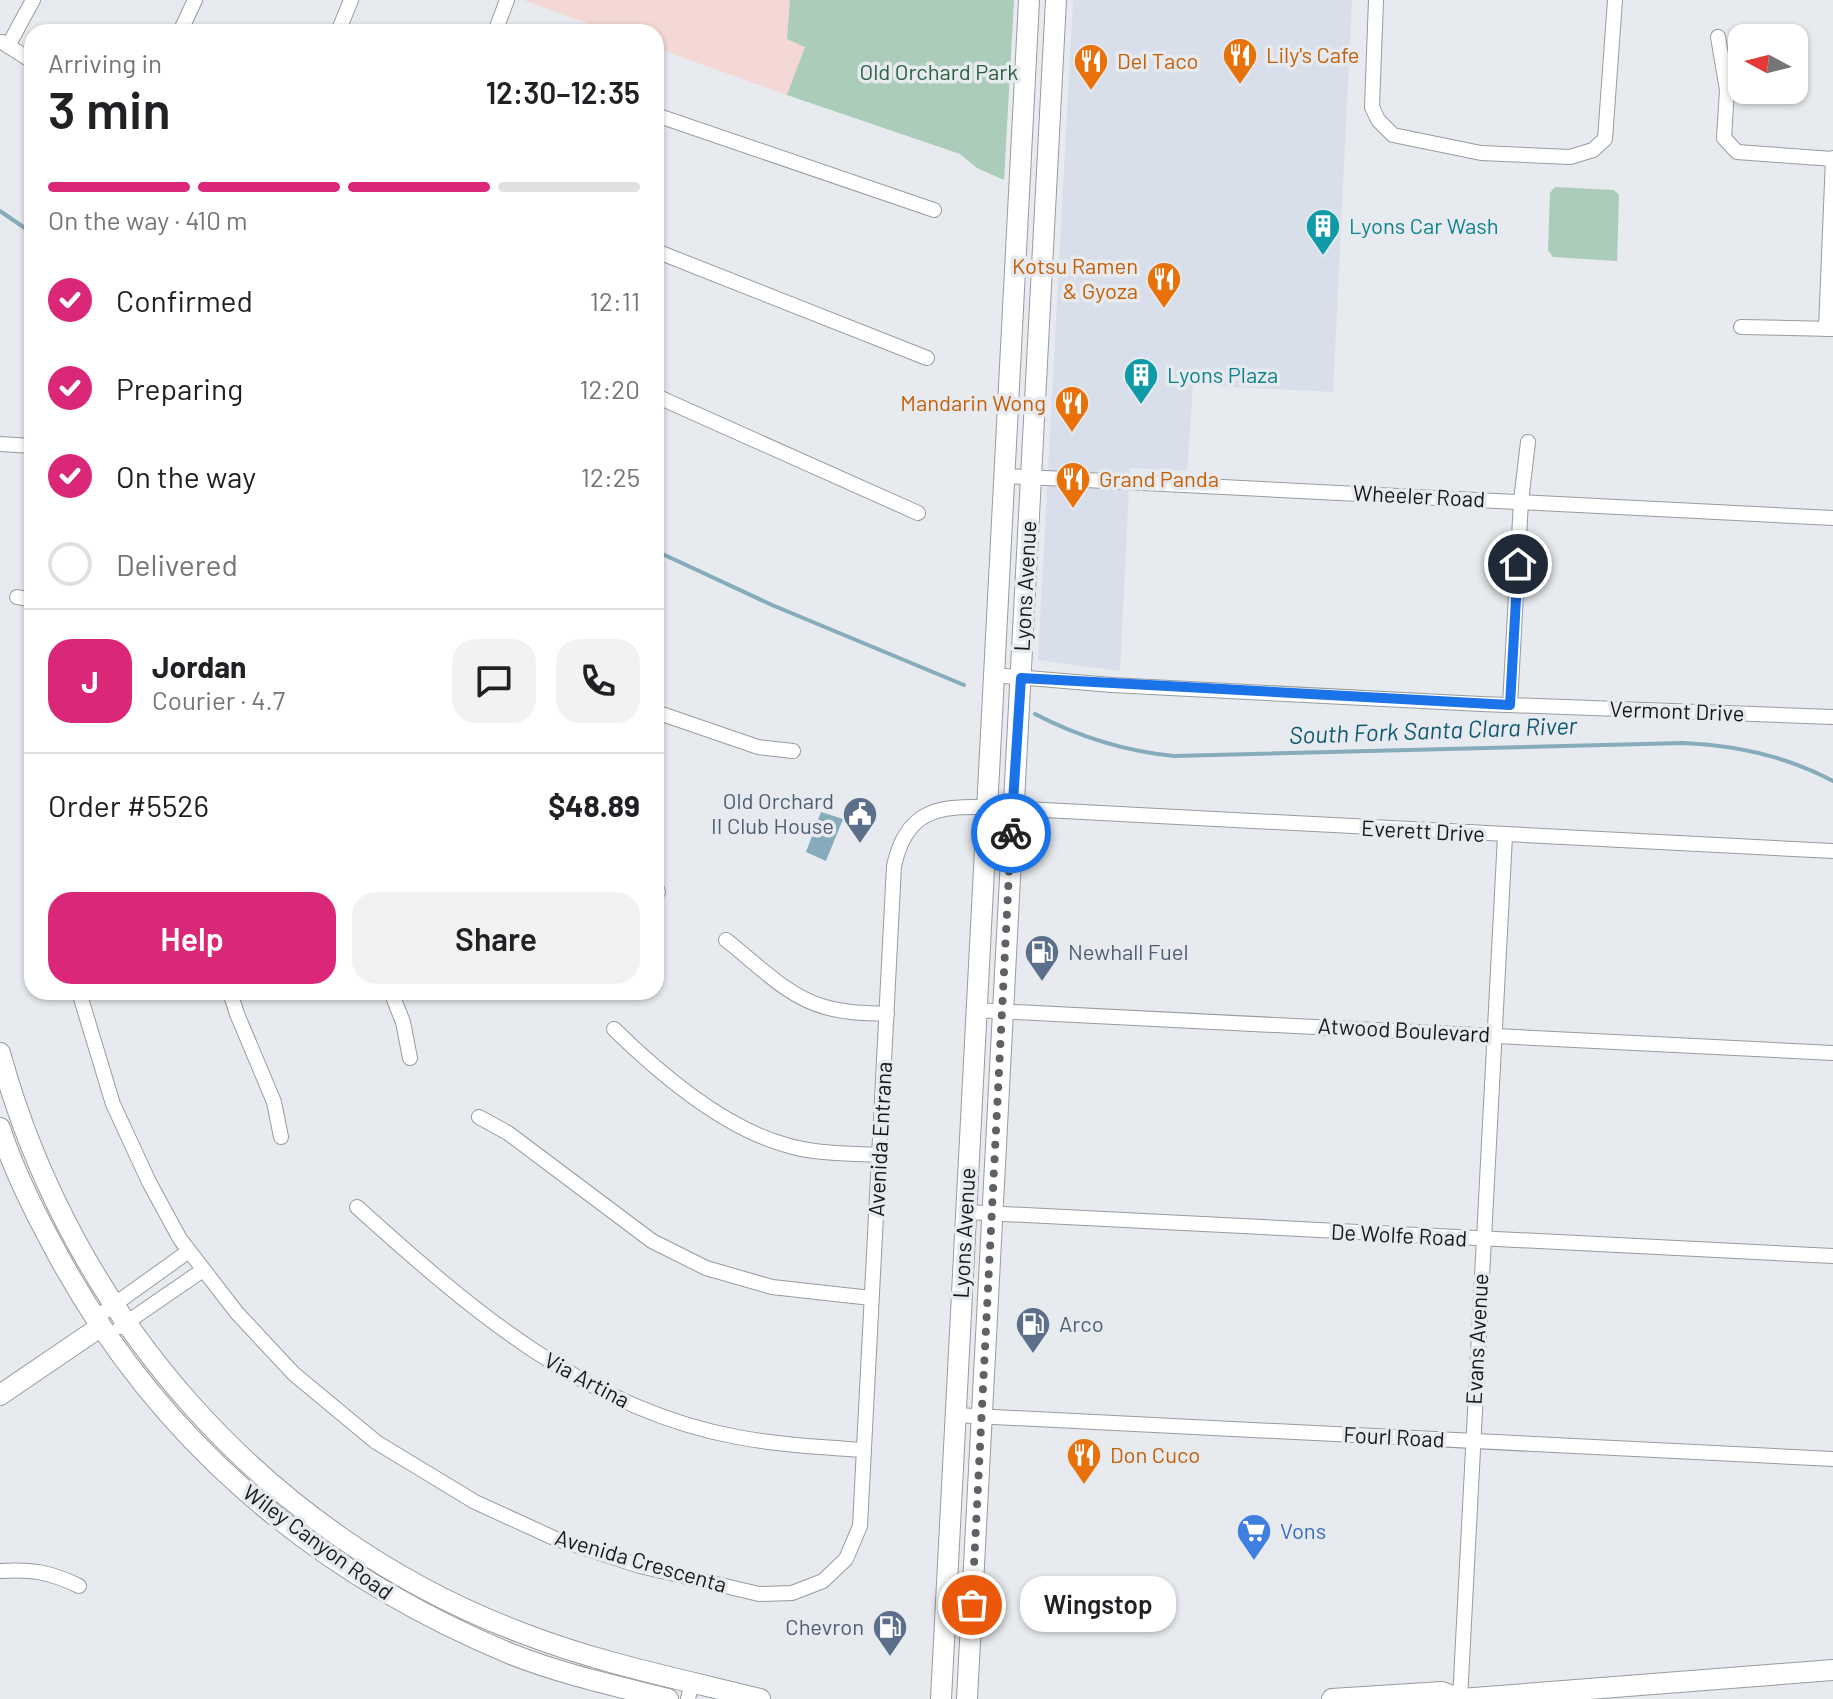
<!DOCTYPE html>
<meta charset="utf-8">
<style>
body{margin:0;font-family:Barlow,sans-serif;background:#f2f2f2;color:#202124;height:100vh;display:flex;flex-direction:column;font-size:30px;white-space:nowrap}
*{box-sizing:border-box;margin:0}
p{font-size:26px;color:#757577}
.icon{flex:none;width:44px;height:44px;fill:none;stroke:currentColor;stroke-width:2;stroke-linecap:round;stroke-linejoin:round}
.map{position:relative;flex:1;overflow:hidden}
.drawer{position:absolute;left:24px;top:24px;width:640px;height:976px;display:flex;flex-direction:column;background:#fff;border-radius:24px;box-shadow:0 2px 6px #0004}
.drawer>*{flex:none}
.needle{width:52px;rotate:277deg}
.fabs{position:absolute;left:1728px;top:24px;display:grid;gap:16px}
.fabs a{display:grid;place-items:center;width:80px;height:80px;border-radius:16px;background:#fff;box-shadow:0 2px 6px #0004;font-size:40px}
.pin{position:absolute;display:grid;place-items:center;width:68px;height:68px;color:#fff;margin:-34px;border:4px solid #fff;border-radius:50%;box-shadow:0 2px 8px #0007}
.courier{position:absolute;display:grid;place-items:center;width:80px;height:80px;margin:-40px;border:6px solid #1a73e8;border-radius:50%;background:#fff;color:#222;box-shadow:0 2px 10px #0007}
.bubble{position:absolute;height:56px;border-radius:24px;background:#fff;box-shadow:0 2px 6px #0004;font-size:26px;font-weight:600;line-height:56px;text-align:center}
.head em{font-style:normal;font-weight:600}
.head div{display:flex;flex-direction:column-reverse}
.head{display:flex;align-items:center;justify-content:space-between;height:136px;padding:0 24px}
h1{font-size:52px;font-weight:600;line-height:60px}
.bar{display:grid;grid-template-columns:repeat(4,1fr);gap:12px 8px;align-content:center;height:96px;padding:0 24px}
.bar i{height:10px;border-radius:6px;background:#e0e0e0}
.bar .selected{background:#db2777}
.bar p{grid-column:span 4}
.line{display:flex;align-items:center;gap:20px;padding:0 24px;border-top:2px solid #e0e0e0}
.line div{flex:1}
.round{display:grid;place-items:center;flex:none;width:84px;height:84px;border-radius:24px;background:#f2f2f2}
ol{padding:0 24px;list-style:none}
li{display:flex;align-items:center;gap:24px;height:88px}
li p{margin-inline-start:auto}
li .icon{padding:8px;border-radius:50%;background:#db2777;color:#fff;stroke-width:4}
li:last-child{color:#757577}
li i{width:44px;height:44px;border:4px solid #e0e0e0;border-radius:50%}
.primary-button{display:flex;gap:16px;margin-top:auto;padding:16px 24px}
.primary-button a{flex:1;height:92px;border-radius:24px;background:#db2777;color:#fff;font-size:32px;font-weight:600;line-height:92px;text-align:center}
.primary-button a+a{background:#f2f2f2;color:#202124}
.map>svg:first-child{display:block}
</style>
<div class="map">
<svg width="1833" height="1699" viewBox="0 0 1833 1699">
<rect width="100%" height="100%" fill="#e7eaee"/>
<polygon fill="#d8dfea" points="1073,0 1352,0 1333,392 1193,385 1187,471 1130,468 1120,671 1038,660"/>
<polygon fill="#f3d8d6" points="523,0 790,0 787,39 806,46 787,95 656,48 656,32 611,32"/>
<g fill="#abccb8">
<polygon points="790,0 1014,0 1004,180 977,168 960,154 787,95 805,47 787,39"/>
<polygon points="1555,187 1614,190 1619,195 1617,261 1553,257 1548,250 1550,193"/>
</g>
<polygon fill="#86abbb" points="821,812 843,819 826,861 806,852"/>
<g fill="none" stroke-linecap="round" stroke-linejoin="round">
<g stroke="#86abbb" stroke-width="4">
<polyline points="0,211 32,233"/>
<polyline points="656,551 772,605 964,685"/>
<path d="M1035 714C1079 737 1124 751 1174 756L1683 743C1735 745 1786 756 1833 781"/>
</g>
<g stroke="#989b9f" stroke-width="16">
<g id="street">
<polyline points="1376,0 1372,107 1378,120 1393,135 1481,153 1570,157 1593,150 1605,139 1615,0"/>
<polyline points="180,32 195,0"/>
<polyline points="338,32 351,0"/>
<polyline points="495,32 507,0"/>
<polyline points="1718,37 1727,90 1724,138 1737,152 1833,159"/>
<polyline points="2,42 32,61"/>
<polyline points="8,46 33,0"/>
<polyline points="656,115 934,210"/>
<polyline points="656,251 927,358"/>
<polyline points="1741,327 1833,329"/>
<polyline points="1826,329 1833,158"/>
<polyline points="656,396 918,513"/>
<polyline points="0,444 32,446"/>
<polyline points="1004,476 1833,518"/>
<polyline points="17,597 32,600"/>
<polyline points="993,675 1112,685 1481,704 1833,717"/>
<polyline points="1510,705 1521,501 1528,442"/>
<polyline points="656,712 758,747 793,751"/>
<polyline points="656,887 658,892"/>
<path d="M726 940C756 963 787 997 825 1007 845 1013 866 1013 887 1014"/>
<path d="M79 992 113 1104 149 1182 180 1239 237 1313 294 1374 376 1442 475 1502 556 1539 640 1566 759 1594 792 1593 823 1581 846 1559 860 1526 894 866C906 811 936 806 985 807L1833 851"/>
<polyline points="230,992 237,1014 274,1102 281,1137"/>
<polyline points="391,992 403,1022 410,1058"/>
<polyline points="975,1010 1833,1053"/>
<path d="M614 1029C659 1073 724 1128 786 1145 815 1154 847 1153 878 1155"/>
<polyline points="479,1117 508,1133 652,1241 706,1268 772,1287 871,1298"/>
<path d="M357 1207C469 1308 585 1409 737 1437 779 1445 822 1447 864 1450"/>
<polyline points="966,1212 1833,1256"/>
<polyline points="94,1319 189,1251"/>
<polyline points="120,1327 203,1270"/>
<polyline points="955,1415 1833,1459"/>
<path d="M0 1571C32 1569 50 1572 79 1586"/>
<polyline points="688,1699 692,1682"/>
<polyline points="1460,1699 1505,836"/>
</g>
</g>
<g stroke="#989b9f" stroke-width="22">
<g id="secondary">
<path d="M0 1053C72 1316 265 1536 522 1633 599 1663 680 1679 760 1699"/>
<path d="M0 1128C13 1169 32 1207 52 1244 153 1436 311 1571 511 1654 561 1674 616 1686 668 1699"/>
<polyline points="0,1395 100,1327"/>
<polyline points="941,1699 1029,0"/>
<polyline points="967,1699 1056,0"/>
<polyline points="1332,1699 1442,1692 1460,1699"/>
<polyline points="1461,1699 1833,1670"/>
</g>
</g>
<use href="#street" stroke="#fff" stroke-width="14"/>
<use href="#secondary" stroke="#fff" stroke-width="20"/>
</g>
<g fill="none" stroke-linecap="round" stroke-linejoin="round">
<polyline stroke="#5f6163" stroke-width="8" stroke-dasharray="0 14.4" points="972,1605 1011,833"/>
<polyline stroke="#1a73e8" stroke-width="10" points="1011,833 1021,678 1510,705 1518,564"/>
</g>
<defs>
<g id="restaurant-pin" transform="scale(1.8)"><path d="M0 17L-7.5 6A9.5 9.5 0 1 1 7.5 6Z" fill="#e8710a" stroke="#e7eaee"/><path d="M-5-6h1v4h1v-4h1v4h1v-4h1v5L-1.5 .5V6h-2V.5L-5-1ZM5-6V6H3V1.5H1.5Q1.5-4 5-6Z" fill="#fff"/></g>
<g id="building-pin" transform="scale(1.8)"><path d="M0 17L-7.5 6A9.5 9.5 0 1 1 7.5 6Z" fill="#0f9aa8" stroke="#e7eaee"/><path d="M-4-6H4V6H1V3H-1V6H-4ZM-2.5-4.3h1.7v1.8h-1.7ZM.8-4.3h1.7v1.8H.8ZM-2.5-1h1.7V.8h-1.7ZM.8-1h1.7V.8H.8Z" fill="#fff"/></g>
<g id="civic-pin" transform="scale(1.8)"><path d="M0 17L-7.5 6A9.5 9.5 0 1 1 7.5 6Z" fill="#5c6f8a" stroke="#e7eaee"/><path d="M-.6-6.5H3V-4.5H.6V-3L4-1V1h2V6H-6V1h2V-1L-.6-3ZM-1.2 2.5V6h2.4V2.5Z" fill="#fff"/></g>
<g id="fuel-pin" transform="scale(1.8)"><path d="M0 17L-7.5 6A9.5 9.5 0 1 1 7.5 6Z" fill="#5c6f8a" stroke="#e7eaee"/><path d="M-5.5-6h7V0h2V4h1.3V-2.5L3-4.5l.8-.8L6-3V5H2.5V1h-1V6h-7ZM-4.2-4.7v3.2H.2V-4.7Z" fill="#fff"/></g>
<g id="supermarket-pin" transform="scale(1.8)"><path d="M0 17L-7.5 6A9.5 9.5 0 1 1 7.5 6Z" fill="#3f7fe0" stroke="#e7eaee"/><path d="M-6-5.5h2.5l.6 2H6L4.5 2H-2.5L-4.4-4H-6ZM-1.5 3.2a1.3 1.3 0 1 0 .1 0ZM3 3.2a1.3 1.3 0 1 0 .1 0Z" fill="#fff"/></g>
</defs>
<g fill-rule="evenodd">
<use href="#restaurant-pin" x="1240" y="55"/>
<use href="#restaurant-pin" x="1091" y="61"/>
<use href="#building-pin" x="1323" y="226"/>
<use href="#restaurant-pin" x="1164" y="279"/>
<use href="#building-pin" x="1141" y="375"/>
<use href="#restaurant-pin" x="1072" y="403"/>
<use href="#restaurant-pin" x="1073" y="479"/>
<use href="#civic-pin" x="860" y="814"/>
<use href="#fuel-pin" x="1042" y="952"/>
<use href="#fuel-pin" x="1033" y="1324"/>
<use href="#restaurant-pin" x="1084" y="1455"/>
<use href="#supermarket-pin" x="1254" y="1531"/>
<use href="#fuel-pin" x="890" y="1627"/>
</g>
<g text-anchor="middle" stroke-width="7" stroke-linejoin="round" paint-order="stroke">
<g font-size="22" fill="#c56008" stroke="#e7eaee" text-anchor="start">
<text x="1266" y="63">Lily's Cafe</text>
<text x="1117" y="69">Del Taco</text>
<text x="1138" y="274" text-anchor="end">Kotsu Ramen<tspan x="1138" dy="25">&amp; Gyoza</tspan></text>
<text x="1046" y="411" text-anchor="end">Mandarin Wong</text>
<text x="1099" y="487">Grand Panda</text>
<text x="1110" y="1463">Don Cuco</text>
</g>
<g font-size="22" fill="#2a6144" stroke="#e7eaee">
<text x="939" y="80">Old Orchard Park</text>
</g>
<g font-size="22" fill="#0d838f" stroke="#e7eaee" text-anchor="start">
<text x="1349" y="234">Lyons Car Wash</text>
<text x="1167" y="383">Lyons Plaza</text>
</g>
<g font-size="22" fill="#161718" stroke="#e7eaee">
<text transform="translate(1419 496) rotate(3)" y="8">Wheeler Road</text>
<text transform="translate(1025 586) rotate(-87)" y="8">Lyons Avenue</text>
<text transform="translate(1677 711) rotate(2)" y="8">Vermont Drive</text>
<text transform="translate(1423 831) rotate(3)" y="8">Everett Drive</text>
<text transform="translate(1404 1030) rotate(3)" y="8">Atwood Boulevard</text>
<text transform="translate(880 1139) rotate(-87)" y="8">Avenida Entrana</text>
<text transform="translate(964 1233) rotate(-87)" y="8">Lyons Avenue</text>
<text transform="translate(1399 1235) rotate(3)" y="8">De Wolfe Road</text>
<text transform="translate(1477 1339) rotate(-87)" y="8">Evans Avenue</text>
<text transform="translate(587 1380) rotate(28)" y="8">Via Artina</text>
<text transform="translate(1394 1437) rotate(3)" y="8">Fourl Road</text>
<text transform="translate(318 1542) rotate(36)" y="8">Wiley Canyon Road</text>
<text transform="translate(641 1561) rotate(16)" y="8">Avenida Crescenta</text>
</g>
<g font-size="22" fill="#4e5e75" stroke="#e7eaee" text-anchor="end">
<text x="834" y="809">Old Orchard<tspan x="834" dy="25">II Club House</tspan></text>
<text x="1068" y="960" text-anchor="start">Newhall Fuel</text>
<text x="1059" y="1332" text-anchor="start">Arco</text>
<text x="864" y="1635">Chevron</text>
</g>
<g font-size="22" fill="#366cbe" stroke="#e7eaee" text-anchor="start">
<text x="1280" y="1539">Vons</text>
</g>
<g font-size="24" font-style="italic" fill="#105871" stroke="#e7eaee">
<text transform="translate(1433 731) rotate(-2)" y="8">South Fork Santa Clara River</text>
</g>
</g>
</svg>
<div class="fabs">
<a><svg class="needle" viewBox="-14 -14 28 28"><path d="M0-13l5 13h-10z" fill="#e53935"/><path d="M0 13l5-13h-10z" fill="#757577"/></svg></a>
</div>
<div class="pin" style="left:972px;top:1605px;background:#ea580c"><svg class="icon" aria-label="bag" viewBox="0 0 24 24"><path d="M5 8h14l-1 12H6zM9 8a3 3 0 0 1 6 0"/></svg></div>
<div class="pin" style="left:1518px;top:564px;background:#1f2937"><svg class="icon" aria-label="home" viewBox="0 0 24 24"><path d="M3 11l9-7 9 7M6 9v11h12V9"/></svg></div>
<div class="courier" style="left:1011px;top:833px"><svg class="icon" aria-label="bike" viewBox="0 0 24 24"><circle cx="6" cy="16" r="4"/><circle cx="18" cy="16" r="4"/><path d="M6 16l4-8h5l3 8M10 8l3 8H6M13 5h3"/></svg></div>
<div class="bubble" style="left:1020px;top:1576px;width:156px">Wingstop</div>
<section class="drawer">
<div class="head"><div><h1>3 min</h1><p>Arriving in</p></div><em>12:30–12:35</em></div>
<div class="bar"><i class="selected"></i><i class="selected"></i><i class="selected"></i><i></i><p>On the way · 410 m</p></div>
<ol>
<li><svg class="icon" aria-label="check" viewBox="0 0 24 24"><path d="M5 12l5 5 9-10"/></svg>Confirmed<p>12:11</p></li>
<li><svg class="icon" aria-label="check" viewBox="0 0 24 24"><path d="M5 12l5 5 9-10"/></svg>Preparing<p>12:20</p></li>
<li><svg class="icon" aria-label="check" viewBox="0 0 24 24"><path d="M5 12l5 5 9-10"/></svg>On the way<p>12:25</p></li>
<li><i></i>Delivered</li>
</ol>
<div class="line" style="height:144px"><b class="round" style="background:#db2777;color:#fff">J</b><div><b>Jordan</b><p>Courier · 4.7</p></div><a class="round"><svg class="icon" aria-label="chat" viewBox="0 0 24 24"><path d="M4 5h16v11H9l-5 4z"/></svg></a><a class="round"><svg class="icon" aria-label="phone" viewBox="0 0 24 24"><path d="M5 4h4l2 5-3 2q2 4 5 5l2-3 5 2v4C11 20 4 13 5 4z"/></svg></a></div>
<div class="line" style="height:104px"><div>Order #5526</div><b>$48.89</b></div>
<div class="primary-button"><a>Help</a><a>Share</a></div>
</section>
</div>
